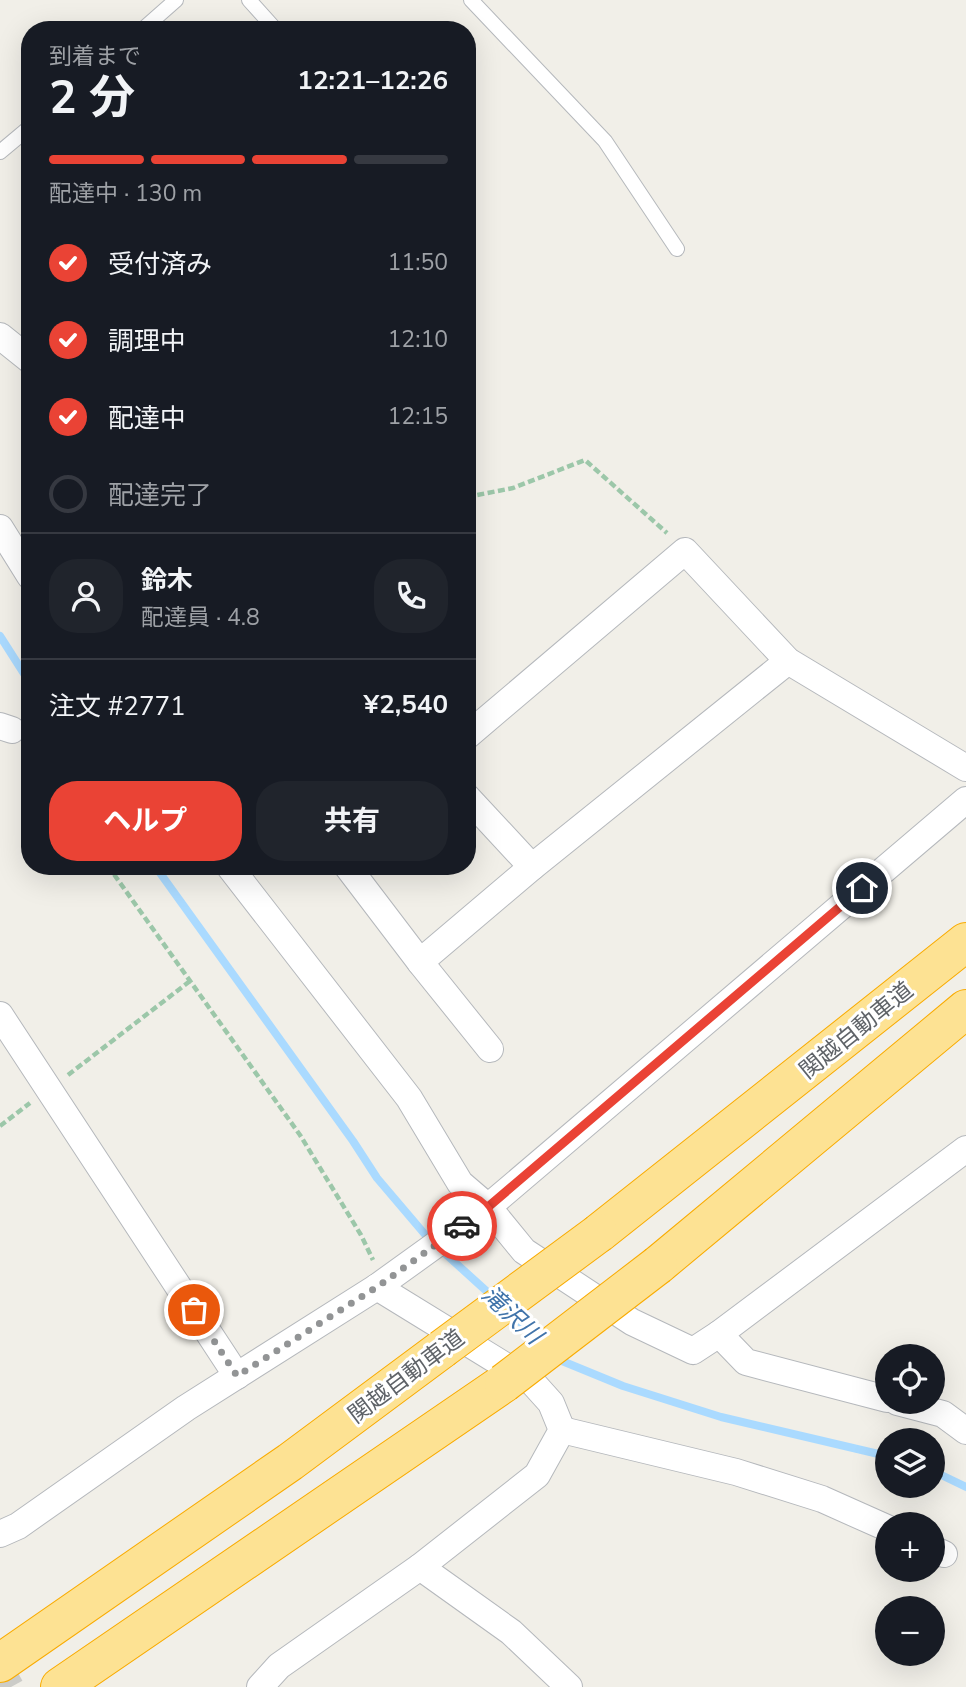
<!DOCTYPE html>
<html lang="ja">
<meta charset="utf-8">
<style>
body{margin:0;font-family:"Nunito Sans","Noto Sans JP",sans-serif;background:#20242c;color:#f1f3f6;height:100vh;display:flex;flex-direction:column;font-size:26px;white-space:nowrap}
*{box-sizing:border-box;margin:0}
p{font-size:23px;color:#9ea1a6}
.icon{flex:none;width:38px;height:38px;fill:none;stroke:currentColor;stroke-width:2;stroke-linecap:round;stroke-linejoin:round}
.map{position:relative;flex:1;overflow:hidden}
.details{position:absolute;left:21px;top:21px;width:455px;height:854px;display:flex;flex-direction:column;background:#171b24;border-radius:28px;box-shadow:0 7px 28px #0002}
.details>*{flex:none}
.fabs{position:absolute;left:875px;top:1344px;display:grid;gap:14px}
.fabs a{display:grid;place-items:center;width:70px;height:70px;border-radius:50%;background:#171b24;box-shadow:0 7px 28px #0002;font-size:35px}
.pin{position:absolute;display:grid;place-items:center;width:60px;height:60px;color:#fff;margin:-30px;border:4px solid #fff;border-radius:50%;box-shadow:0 2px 7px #0007}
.courier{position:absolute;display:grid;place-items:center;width:70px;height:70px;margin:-35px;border:5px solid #ea4335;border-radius:50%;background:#fff;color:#222;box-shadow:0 2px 9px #0007}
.headline em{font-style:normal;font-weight:700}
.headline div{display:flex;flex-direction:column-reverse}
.headline{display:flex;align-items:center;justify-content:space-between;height:119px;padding:0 28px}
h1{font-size:46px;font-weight:700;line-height:52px}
.bar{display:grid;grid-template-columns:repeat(4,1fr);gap:10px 7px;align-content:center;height:84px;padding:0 28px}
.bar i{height:9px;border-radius:5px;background:#363941}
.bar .on{background:#ea4335}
.bar p{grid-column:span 4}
.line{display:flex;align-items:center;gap:18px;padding:0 28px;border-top:2px solid #363941}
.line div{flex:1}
.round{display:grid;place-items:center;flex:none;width:74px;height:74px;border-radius:28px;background:#20242c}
ol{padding:0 28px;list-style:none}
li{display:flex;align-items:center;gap:21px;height:77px}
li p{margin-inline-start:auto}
li .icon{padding:7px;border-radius:50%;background:#ea4335;color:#fff;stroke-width:4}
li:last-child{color:#9ea1a6}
li i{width:38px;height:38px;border:4px solid #363941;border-radius:50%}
.button{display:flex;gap:14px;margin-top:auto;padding:14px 28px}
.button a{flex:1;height:80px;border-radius:28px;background:#ea4335;color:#fff;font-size:28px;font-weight:700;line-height:80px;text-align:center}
.button a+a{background:#20242c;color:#f1f3f6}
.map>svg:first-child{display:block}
</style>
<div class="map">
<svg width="966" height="1687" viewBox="0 0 966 1687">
<rect width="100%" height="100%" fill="#f1efe8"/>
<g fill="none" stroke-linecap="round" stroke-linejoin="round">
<g stroke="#aadaff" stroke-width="8">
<polyline points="0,636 30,683"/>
<polyline points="155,866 353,1141 377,1178 428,1238 493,1297"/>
<polyline points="510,1313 542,1342"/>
<polyline points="556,1356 562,1361 623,1386 721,1417 887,1456"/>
<polyline points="933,1471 966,1487"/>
</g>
<polyline stroke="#ccccc8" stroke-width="26" stroke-dasharray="26 13" stroke-linecap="butt" points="0,1667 11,1687"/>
<g stroke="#b5b8bc" stroke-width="16">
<g id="service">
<polyline points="249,0 276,30"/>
<polyline points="471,0 605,141 677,249"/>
<polyline points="142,30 176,0"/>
<polyline points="0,152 30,127"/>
</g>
</g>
<g stroke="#b5b8bc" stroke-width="28">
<g id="minor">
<polyline points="0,336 30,360"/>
<polyline points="0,528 30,576"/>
<polyline points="0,726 12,730"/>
<polyline points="467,736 685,551 788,661 966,768"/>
<polyline points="467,797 532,867"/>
<polyline points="229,866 409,1098 460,1183 488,1207 524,1251 632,1322 693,1351 719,1334"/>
<polyline points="347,866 420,962 532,867 788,661"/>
<polyline points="420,962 490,1049"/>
<polyline points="0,1015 237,1376"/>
<polyline points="887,1399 746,1362 719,1334 966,1149"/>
<polyline points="897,1402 943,1414 966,1431"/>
<polyline points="562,1430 736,1472 822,1499 887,1528"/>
<polyline points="0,1534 18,1526 186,1408 377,1287 488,1207 966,800"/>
<polyline points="933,1549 944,1554"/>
<polyline points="420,1567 511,1632 569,1687"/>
<polyline points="260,1687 279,1666 420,1567 537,1475 562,1430 551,1403 533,1383 377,1287"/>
</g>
</g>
<g stroke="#f9ab00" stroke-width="40">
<g id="motorway">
<polyline points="599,1233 966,942"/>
<polyline points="658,1265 966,1009"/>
<polyline points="0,1663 290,1462 442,1349"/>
<polyline points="60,1687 504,1383"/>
</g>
</g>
<g stroke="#9cc7a9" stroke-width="4.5" stroke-dasharray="7 3.5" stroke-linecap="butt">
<polyline points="467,497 513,488 585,460 667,533"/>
<polyline points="108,866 300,1135 361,1235 373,1260"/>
<polyline points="68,1075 190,981"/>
<polyline points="0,1126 30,1103"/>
</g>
<use href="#service" stroke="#fff" stroke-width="14"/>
<use href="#minor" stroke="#fff" stroke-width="26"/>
<use href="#motorway" stroke="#fde293" stroke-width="38"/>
<g stroke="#f9ab00" stroke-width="40" stroke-linecap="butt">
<g id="motorway-bridge">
<polyline points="442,1349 599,1233"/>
<polyline points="504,1383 658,1265"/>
</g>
</g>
<use href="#motorway-bridge" stroke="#fde293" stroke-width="38"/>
</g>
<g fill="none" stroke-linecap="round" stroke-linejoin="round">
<polyline stroke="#929495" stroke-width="7" stroke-dasharray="0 12.6" points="194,1310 237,1376 377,1287 462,1226"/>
<polyline stroke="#ea4335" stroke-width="9" points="462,1226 488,1207 862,888"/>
</g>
<g text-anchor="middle" stroke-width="6" stroke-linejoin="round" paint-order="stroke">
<g font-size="23" fill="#5f6368" stroke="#fff">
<text transform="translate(856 1030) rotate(-39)" y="8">関越自動車道</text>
<text transform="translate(406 1376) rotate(-37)" y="8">関越自動車道</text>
</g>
<g font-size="24" font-style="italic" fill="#4174aa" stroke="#fff">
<text transform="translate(512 1315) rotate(43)" y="8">滝沢川</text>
</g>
</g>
</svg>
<div class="fabs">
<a><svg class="icon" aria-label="locate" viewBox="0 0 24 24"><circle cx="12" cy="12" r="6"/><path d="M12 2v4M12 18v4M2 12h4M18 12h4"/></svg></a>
<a><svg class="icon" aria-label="layers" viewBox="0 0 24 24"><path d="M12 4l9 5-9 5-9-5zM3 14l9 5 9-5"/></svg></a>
<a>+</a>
<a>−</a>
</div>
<div class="pin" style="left:194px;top:1310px;background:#ea580c"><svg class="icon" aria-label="bag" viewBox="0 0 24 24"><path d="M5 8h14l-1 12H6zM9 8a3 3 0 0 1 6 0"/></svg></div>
<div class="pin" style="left:862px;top:888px;background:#1f2937"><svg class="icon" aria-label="home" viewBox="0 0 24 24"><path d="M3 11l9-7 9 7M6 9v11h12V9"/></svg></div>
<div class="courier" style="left:462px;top:1226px"><svg class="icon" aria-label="car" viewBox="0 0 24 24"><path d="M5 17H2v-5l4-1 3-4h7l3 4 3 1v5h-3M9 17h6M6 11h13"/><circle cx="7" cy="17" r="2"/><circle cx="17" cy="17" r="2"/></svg></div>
<section class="details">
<div class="headline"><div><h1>2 分</h1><p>到着まで</p></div><em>12:21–12:26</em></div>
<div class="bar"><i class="on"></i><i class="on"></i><i class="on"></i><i></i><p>配達中 · 130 m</p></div>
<ol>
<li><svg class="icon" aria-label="check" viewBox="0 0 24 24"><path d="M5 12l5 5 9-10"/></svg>受付済み<p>11:50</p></li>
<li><svg class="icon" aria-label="check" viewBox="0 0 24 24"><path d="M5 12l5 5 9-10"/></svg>調理中<p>12:10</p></li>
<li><svg class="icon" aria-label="check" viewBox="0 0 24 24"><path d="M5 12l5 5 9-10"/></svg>配達中<p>12:15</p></li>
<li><i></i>配達完了</li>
</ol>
<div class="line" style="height:126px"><a class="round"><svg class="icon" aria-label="person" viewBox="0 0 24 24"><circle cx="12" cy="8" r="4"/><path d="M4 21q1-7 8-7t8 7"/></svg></a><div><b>鈴木</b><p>配達員 · 4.8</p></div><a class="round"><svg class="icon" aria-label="phone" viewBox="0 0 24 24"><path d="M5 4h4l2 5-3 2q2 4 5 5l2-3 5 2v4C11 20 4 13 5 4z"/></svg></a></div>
<div class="line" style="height:91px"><div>注文 #2771</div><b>¥2,540</b></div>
<div class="button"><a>ヘルプ</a><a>共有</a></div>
</section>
</div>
